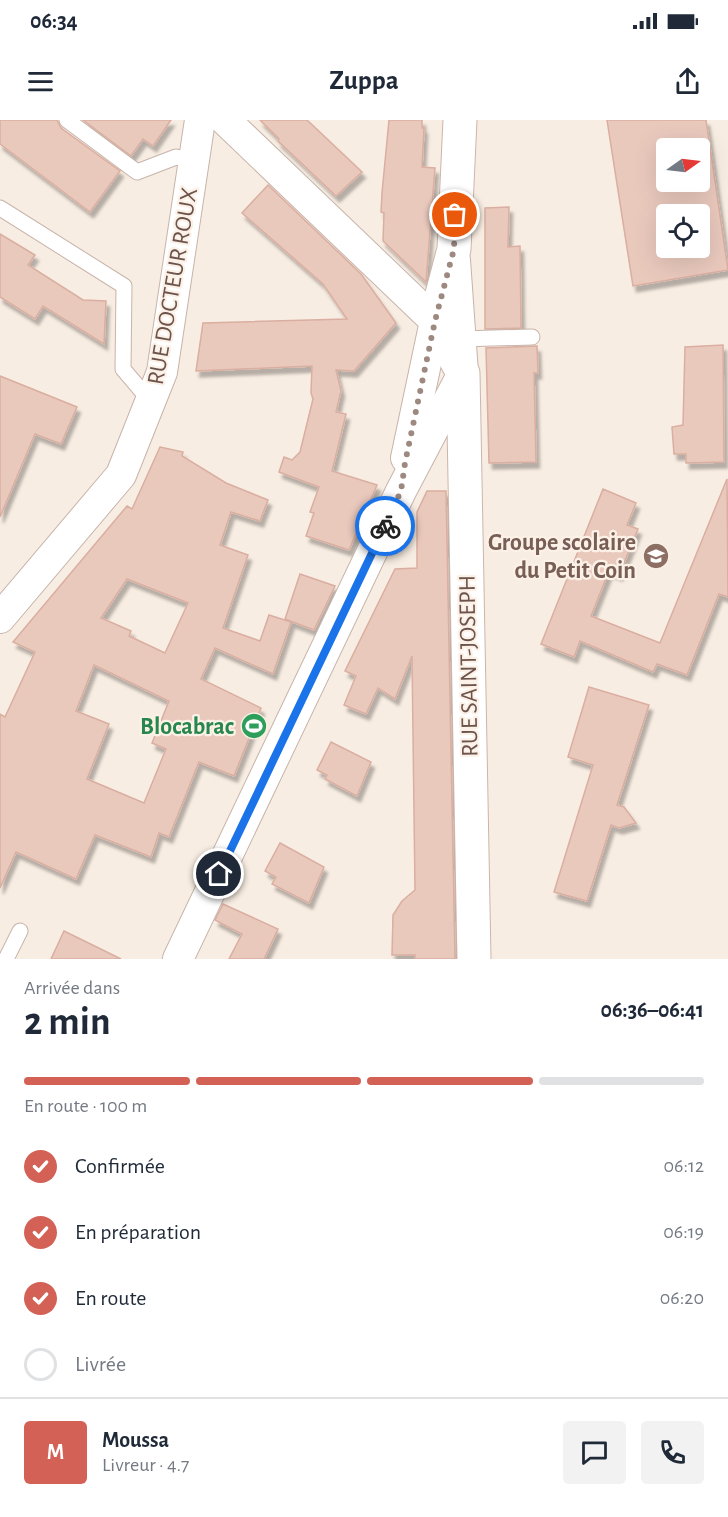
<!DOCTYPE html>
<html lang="fr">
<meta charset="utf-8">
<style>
body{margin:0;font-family:"Alegreya Sans",sans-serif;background:#f2f2f3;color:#1f2937;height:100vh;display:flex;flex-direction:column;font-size:22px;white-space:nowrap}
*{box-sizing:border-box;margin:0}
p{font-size:20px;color:#747a83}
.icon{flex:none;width:33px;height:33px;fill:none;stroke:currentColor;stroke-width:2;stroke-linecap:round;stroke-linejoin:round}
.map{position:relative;height:839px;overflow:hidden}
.panel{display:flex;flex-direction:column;background:#fff;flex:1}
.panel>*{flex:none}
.needle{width:39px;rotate:76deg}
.buttons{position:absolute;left:656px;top:18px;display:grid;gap:12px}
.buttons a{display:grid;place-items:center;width:54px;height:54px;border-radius:6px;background:#fff;box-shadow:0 6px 24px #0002;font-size:30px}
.pin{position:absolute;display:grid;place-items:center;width:51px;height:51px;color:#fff;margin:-26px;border:3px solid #fff;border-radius:50%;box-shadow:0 2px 6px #0007}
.courier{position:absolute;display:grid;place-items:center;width:60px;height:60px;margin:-30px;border:4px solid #1a73e8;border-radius:50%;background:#fff;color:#222;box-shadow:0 2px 8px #0007}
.head em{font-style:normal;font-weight:600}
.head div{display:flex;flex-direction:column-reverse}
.head{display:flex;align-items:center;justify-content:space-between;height:102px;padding:0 24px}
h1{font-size:39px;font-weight:600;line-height:45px}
.bar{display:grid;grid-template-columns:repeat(4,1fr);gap:9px 6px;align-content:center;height:72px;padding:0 24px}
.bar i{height:8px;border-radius:4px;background:#e0e1e3}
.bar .active{background:#d36156}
.bar p{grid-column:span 4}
.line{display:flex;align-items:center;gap:15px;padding:0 24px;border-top:2px solid #e0e1e3}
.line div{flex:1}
.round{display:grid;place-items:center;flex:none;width:63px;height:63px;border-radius:6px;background:#f2f2f3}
ol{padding:0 24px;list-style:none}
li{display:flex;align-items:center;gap:18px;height:66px}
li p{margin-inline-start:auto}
li .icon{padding:6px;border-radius:50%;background:#d36156;color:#fff;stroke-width:4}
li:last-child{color:#747a83}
li i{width:33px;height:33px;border:3px solid #e0e1e3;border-radius:50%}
.status{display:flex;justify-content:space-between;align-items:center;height:42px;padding:0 30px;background:#fff;direction:ltr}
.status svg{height:16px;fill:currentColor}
header{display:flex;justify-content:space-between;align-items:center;height:78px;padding:0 24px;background:#fff;font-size:27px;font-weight:600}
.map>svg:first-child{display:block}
</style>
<div class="status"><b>06:34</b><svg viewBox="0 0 49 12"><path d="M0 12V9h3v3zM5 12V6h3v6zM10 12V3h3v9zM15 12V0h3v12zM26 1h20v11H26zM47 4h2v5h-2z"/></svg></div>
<header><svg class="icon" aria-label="menu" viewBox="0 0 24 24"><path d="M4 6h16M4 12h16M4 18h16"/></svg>Zuppa<svg class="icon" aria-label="share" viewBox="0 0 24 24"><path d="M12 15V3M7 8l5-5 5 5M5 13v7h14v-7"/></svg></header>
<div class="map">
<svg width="728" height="839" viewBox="0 0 728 839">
<defs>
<filter id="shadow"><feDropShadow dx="3.5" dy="6" stdDeviation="1.5" flood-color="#0004"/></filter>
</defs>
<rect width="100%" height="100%" fill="#f8ede2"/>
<g fill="#eac9bd" stroke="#daaea0" stroke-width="1.5" fill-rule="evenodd" filter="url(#shadow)">
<polygon points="0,0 57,0 61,8 120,51 90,92 0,24"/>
<polygon points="83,0 171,0 153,26 143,19 131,36"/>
<polygon points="260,0 307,0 362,52 336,76 278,21 279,19"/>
<polygon points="389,0 422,0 422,8 424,8 422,47 435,48 426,162 383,121 384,93 381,92 382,73"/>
<path d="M607 0H706L728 150 633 166ZM666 28H699V62H666ZM666 94H699V128H666Z"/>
<polygon points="268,65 361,154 396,203 354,251 336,250 341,271 336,292 346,294 332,351 377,365 349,430 306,416 314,393 310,392 319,367 279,352 284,337 292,340 300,332 313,279 311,273 312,246 196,251 203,203 347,199 323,164 242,93"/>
<polygon points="509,87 508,127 520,126 521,208 485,209 485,88"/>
<polygon points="0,114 35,135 28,145 83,180 106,181 104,224 43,186 35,199 0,177"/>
<polygon points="723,225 724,342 686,343 686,334 674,334 672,307 683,305 685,227"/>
<polygon points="537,226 538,253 534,253 536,342 489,343 486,228"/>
<polygon points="0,256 77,287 61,324 35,314 0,397"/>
<path d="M160 327 183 332 182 336 226 363 268 380 260 401 231 392 220 425 248 435 223 508 260 521 269 495 291 502 273 554 215 528 201 559 261 588 234 656 199 642 169 717 159 713 151 737 95 715 76 759 16 732 0 768V594L5 597 35 532 13 522 127 386 132 389ZM127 459 188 483 165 533 129 516 131 511 101 498ZM94 545 169 581 152 623 166 629 144 683 87 659 109 604 76 591Z"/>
<polygon points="727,359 728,477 719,474 687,555 657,544 653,552 580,521 574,537 541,524 603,369 636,383 627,405 638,409 619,455 609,451 591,496 660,523"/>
<polygon points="427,371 446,371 455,839 415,839 415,835 392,835 393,795 402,781 415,770 412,536 395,579 378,568 366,594 344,585 356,556 345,551 395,449 417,448 417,392"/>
<polygon points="300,454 335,466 314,510 285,499"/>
<polygon points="589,567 649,585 617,685 624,687 636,703 619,708 611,705 587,781 554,772 593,645 568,637"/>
<polygon points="331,622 371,642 357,676 325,659 327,655 317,650"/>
<polygon points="280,723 324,747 309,783 272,764 276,757 265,751"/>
<polygon points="223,784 278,809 264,839 229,839 242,814 215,800"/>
<polygon points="64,811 121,839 51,839"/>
</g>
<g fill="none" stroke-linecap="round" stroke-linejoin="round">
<g stroke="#c7b4ab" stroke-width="17">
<g id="lane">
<polyline points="67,0 137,52 176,37 194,41"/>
<polyline points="0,88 124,166 123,249 151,282"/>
<polyline points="460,219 532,217"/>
<polyline points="6,839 20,811"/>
</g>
</g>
<g stroke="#c7b4ab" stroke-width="32">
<g id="street">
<polyline points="225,0 435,201 406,338"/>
<polyline points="0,498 121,355 162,252 200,0"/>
<polyline points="178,839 401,371 463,253 455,140"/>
</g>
</g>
<g stroke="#ccb5ab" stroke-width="35">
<polyline id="secondary" points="460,0 454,129 435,201 463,253 474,839"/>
</g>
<use href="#lane" stroke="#fff" stroke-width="15"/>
<use href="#street" stroke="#fff" stroke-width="30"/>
<use href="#secondary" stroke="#fff" stroke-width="33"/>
</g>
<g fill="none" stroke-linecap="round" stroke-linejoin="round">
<polyline stroke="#9d8980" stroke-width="6" stroke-dasharray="0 10.8" points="385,406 401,371 405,343 435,201 454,129 455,95"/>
<polyline stroke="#1a73e8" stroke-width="8" points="219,754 385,406"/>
</g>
<defs>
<g id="school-disc" transform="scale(1.35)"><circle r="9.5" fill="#8d6e63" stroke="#fcf1e7"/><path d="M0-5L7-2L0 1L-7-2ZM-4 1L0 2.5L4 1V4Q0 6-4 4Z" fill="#fff"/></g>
<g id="stadium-disc" transform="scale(1.35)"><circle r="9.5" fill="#2e9e5b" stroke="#fcf1e7"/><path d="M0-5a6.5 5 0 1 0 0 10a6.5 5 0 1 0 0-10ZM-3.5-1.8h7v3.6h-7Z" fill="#fff"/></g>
</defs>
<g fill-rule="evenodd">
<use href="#school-disc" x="656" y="436"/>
<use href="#stadium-disc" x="254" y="606"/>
</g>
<g text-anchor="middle" stroke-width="4.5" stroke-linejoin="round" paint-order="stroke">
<g font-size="24" fill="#6c534c" stroke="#fcf1e7">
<text transform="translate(172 166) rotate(-80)" y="8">RUE DOCTEUR ROUX</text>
<text transform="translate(468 546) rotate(-91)" y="8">RUE SAINT-JOSEPH</text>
</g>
<g font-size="24" font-weight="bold" fill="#785e54" stroke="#fcf1e7" text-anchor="end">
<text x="636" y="430">Groupe scolaire<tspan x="636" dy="28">du Petit Coin</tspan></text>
</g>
<g font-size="24" font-weight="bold" fill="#27864d" stroke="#fcf1e7" text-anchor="end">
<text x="234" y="614">Blocabrac</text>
</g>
</g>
</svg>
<div class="buttons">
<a><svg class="needle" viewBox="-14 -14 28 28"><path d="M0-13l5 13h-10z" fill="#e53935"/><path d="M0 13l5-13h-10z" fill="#747a83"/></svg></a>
<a><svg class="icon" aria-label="locate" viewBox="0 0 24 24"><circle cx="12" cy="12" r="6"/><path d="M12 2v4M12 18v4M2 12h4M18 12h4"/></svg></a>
</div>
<div class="pin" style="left:455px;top:95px;background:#ea580c"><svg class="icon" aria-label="bag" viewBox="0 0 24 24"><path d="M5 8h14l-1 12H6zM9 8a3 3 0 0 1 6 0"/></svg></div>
<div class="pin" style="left:219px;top:754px;background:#1f2937"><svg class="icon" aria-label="home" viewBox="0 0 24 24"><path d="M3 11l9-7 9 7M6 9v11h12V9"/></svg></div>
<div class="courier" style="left:385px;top:406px"><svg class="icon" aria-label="bike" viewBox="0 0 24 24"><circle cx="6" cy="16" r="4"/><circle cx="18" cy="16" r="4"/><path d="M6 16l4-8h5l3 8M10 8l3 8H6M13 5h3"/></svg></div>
</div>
<section class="panel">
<div class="head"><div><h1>2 min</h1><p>Arrivée dans</p></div><em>06:36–06:41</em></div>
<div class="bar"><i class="active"></i><i class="active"></i><i class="active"></i><i></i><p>En route · 100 m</p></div>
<ol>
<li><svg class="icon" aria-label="check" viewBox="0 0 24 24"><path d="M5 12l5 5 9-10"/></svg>Confirmée<p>06:12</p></li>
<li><svg class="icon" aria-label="check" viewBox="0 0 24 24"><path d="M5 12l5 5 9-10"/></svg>En préparation<p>06:19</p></li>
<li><svg class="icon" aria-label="check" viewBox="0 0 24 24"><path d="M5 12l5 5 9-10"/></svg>En route<p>06:20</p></li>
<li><i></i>Livrée</li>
</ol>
<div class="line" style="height:108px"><b class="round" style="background:#d36156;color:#fff">M</b><div><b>Moussa</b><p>Livreur · 4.7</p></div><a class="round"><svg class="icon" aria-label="chat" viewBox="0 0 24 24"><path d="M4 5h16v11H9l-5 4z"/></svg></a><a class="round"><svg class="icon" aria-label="phone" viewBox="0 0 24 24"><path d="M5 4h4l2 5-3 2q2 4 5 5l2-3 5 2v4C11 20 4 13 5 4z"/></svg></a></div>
</section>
